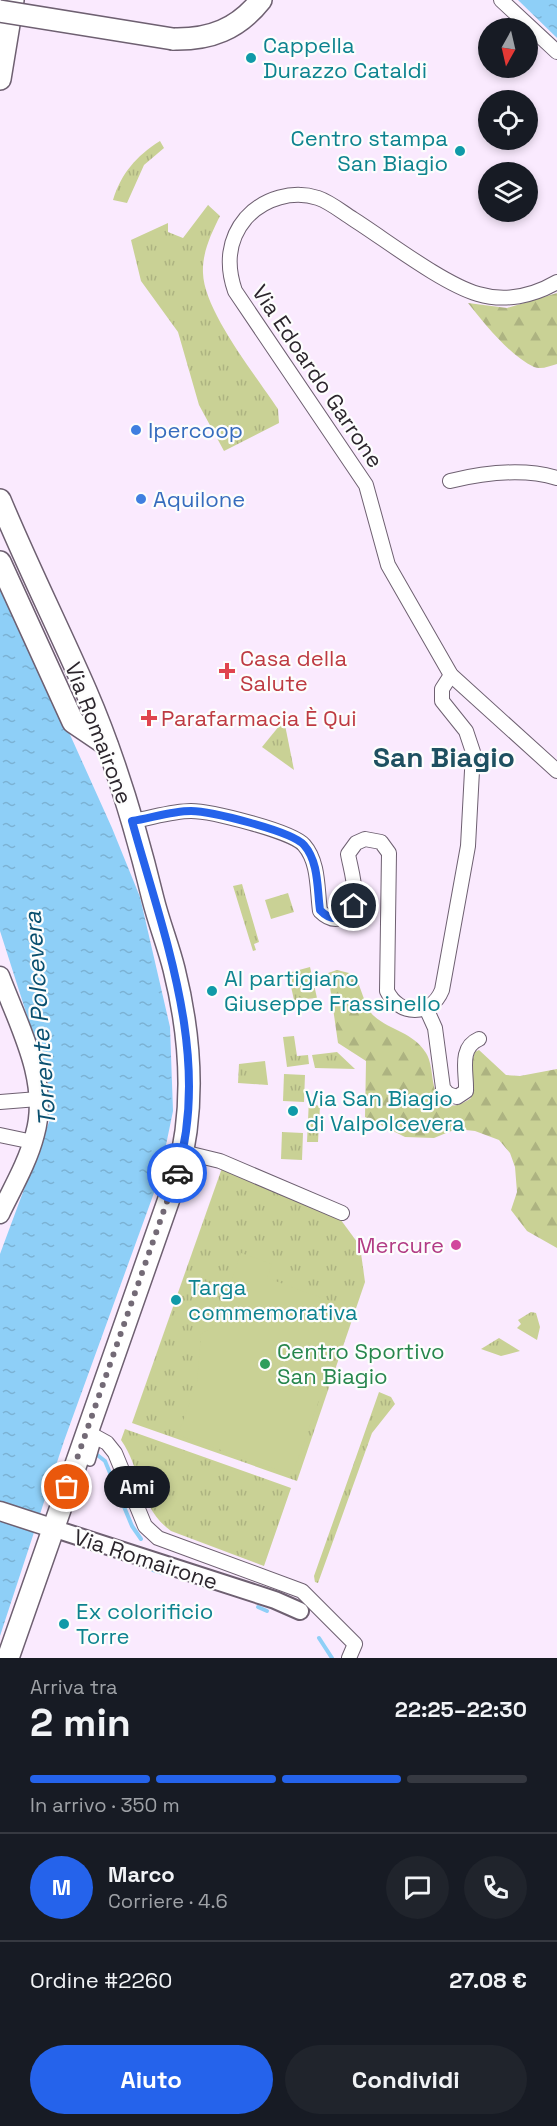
<!DOCTYPE html>
<html lang="it">
<meta charset="utf-8">
<style>
body{margin:0;font-family:"Space Grotesk",sans-serif;background:#20242c;color:#f1f3f6;height:100vh;display:flex;flex-direction:column;font-size:22px;white-space:nowrap}
*{box-sizing:border-box;margin:0}
p{font-size:20px;color:#9ea1a6}
.icon{flex:none;width:33px;height:33px;fill:none;stroke:currentColor;stroke-width:2;stroke-linecap:round;stroke-linejoin:round}
.map{position:relative;height:1658px;overflow:hidden}
.details{display:flex;flex-direction:column;background:#171b24;flex:1}
.details>*{flex:none}
.needle{width:39px;rotate:188deg}
.buttons{position:absolute;left:478px;top:18px;display:grid;gap:12px}
.buttons a{display:grid;place-items:center;width:60px;height:60px;border-radius:50%;background:#171b24;box-shadow:0 3px 9px #0003;font-size:30px}
.pin{position:absolute;display:grid;place-items:center;width:51px;height:51px;color:#fff;margin:-26px;border:3px solid #fff;border-radius:50%;box-shadow:0 2px 6px #0007}
.courier{position:absolute;display:grid;place-items:center;width:60px;height:60px;margin:-30px;border:4px solid #2563eb;border-radius:50%;background:#fff;color:#222;box-shadow:0 2px 8px #0007}
.bubble{position:absolute;height:42px;border-radius:21px;background:#171b24;box-shadow:0 3px 9px #0003;font-size:20px;font-weight:700;line-height:42px;text-align:center}
.head em{font-style:normal;font-weight:700}
.head div{display:flex;flex-direction:column-reverse}
.head{display:flex;align-items:center;justify-content:space-between;height:102px;padding:0 30px}
h1{font-size:39px;font-weight:700;line-height:45px}
.bar{display:grid;grid-template-columns:repeat(4,1fr);gap:9px 6px;align-content:center;height:72px;padding:0 30px}
.bar i{height:8px;border-radius:4px;background:#363941}
.bar .current{background:#2563eb}
.bar p{grid-column:span 4}
.line{display:flex;align-items:center;gap:15px;padding:0 30px;border-top:2px solid #363941}
.line div{flex:1}
.round{display:grid;place-items:center;flex:none;width:63px;height:63px;border-radius:32px;background:#20242c}
.cta{display:flex;gap:12px;margin-top:auto;padding:12px 30px}
.cta a{flex:1;height:69px;border-radius:36px;background:#2563eb;color:#fff;font-size:24px;font-weight:700;line-height:69px;text-align:center}
.cta a+a{background:#20242c;color:#f1f3f6}
.map>svg:first-child{display:block}
</style>
<div class="map">
<svg width="557" height="1658" viewBox="0 0 557 1658">
<defs>
<pattern id="grass-tufts" width="24" height="20" patternUnits="userSpaceOnUse" patternTransform="scale(1.5)"><rect width="24" height="20" fill="#c9d195"/><path d="M3 7l-1-3M5 7V3M7 7l1-3M15 17l-1-3M17 17v-4M19 17l1-3" fill="none" stroke="#adb381"/></pattern>
<pattern id="forest-firs" width="22" height="20" patternUnits="userSpaceOnUse" patternTransform="scale(1.5)"><rect width="22" height="20" fill="#c9d195"/><path d="M5 1l3.5 6h-7zM16 11l3.5 6h-7z" fill="#adb381"/></pattern>
<pattern id="water-ripples" width="26" height="14" patternUnits="userSpaceOnUse" patternTransform="scale(1.5)"><rect width="26" height="14" fill="#8ecff7"/><path d="M2 4q2-2 4 0t4 0M15 11q2-2 4 0t4 0" fill="none" stroke="#7bb2d4"/></pattern>
</defs>
<rect width="100%" height="100%" fill="#faeafe"/>
<g fill="url(#grass-tufts)">
<path d="M160 141 164 148 144 165 127 203 113 200C121 174 136 156 160 141Z"/>
<path d="M208 205 220 216C211 234 202 253 203 273 204 311 256 376 278 409L279 423 224 451 199 405 178 332 141 281 131 240 168 223V232L183 238Z"/>
<polygon points="284,720 294,770 262,747"/>
<polygon points="242,884 259,942 254,944 256,950 253,951 233,886"/>
<polygon points="288,893 294,912 271,919 265,900"/>
<polygon points="310,967 317,998 294,1000 288,973"/>
<polygon points="294,1036 297,1056 308,1055 309,1064 287,1067 283,1037"/>
<polygon points="337,1052 355,1069 315,1068 312,1055"/>
<polygon points="265,1061 268,1085 238,1083 239,1064"/>
<polygon points="284,1074 305,1075 304,1102 283,1101"/>
<polygon points="309,1099 314,1099 314,1105 320,1106 318,1142 307,1142"/>
<polygon points="282,1132 303,1133 302,1160 281,1159"/>
<polygon points="222,1168 338,1216 360,1246 365,1282 297,1481 132,1423"/>
<polygon points="531,1312 536,1313 540,1327 537,1340 517,1328 521,1324 518,1320"/>
<polygon points="499,1338 520,1351 501,1356 481,1349"/>
<polygon points="379,1392 391,1397 395,1404 372,1433 318,1583 315,1582 314,1576"/>
<path d="M125 1429 291 1488 264 1566 171 1531C139 1508 142 1470 121 1440Z"/>
</g>
<g fill="url(#forest-firs)">
<path d="M557 293V364C550 366 541 370 534 367 510 356 484 323 468 303L507 308Z"/>
<path d="M337 970 353 974C362 986 364 1007 374 1016 391 1031 413 1032 426 1053 435 1068 429 1088 442 1101 450 1110 463 1104 471 1098V1064L475 1052 479 1050 506 1075 520 1076 557 1069V1248L527 1231 511 1210 517 1192 515 1167 510 1153 499 1140 475 1131 456 1129 434 1138 405 1137 365 1117 366 1061 338 1043 328 973Z"/>
</g>
<polygon fill="#c9d195" points="241,1253 272,1264 267,1278 352,1309 292,1475 178,1435 197,1382 201,1334 216,1325"/>
<g fill="url(#water-ripples)">
<polygon points="518,0 557,0 557,38"/>
<polygon points="0,579 112,828 140,897 170,1027 173,1111 159,1179 64,1441 0,1636 0,1254 49,1122 47,1078 0,931"/>
</g>
<g fill="none" stroke-linecap="round" stroke-linejoin="round">
<g stroke="#8ecff7" stroke-width="4">
<polyline points="96,1454 105,1461 132,1526 141,1539"/>
<polyline points="153,1570 163,1573"/>
<polyline points="258,1607 267,1611"/>
<polyline points="319,1638 332,1658"/>
</g>
<g stroke="#6e6071" stroke-width="12">
<polyline id="pedestrian" points="90,1461 97,1437"/>
</g>
<g stroke="#6e6071" stroke-width="16">
<g id="minor">
<polyline points="501,0 557,52"/>
<path d="M557 282C533 296 505 302 478 294 443 284 386 240 353 219 342 212 330 202 318 198 293 190 264 198 246 218 228 239 226 265 235 291L366 485 388 565 451 675 557 771"/>
<path d="M450 481C483 473 524 468 557 478"/>
<path d="M132 821C151 818 172 811 191 811 210 811 292 831 304 845 319 862 317 889 320 911 326 917 332 921 341 918 365 912 351 872 348 854L356 843 365 839 381 842 389 853 387 991C399 1016 431 1017 442 990L468 846 473 752 466 731 442 701V689L451 675"/>
<path d="M426 1008 435 1028 443 1088 448 1094 457 1097 466 1091C467 1073 458 1048 479 1039"/>
<polyline points="0,1102 38,1099"/>
<polyline points="0,1135 33,1142"/>
<polyline points="183,1152 220,1161 342,1213"/>
<polyline points="87,1432 107,1443 115,1453 145,1526 158,1538 302,1591 355,1644 349,1658"/>
</g>
</g>
<g stroke="#6e6071" stroke-width="20">
<polyline id="tertiary" points="52,1528 275,1600 300,1611"/>
</g>
<g stroke="#6e6071" stroke-width="21">
<g id="secondary">
<path d="M0 976C18 1024 50 1081 35 1134 28 1162 12 1189 0 1214"/>
<polyline points="0,1511 52,1528"/>
</g>
</g>
<g stroke="#6e6071" stroke-width="24">
<g id="primary">
<path d="M173 39C210 40 238 29 261 0"/>
<polyline points="0,79 13,0"/>
<path d="M0 500C27 565 58 627 86 691 115 758 136 829 153 899 159 923 168 945 174 969 191 1037 196 1107 177 1176L8 1658"/>
<polyline points="0,562 73,722 107,745"/>
</g>
</g>
<use href="#pedestrian" stroke="#fff" stroke-width="9"/>
<use href="#minor" stroke="#fff" stroke-width="14"/>
<use href="#tertiary" stroke="#fff" stroke-width="16"/>
<use href="#secondary" stroke="#fff" stroke-width="18"/>
<use href="#primary" stroke="#fff" stroke-width="21"/>
<g stroke="#6e6071" stroke-width="24" stroke-linecap="butt">
<polyline id="primary-bridge" points="0,11 173,39"/>
</g>
<use href="#primary-bridge" stroke="#fff" stroke-width="21"/>
</g>
<g fill="none" stroke-linecap="round" stroke-linejoin="round">
<polyline stroke="#736a76" stroke-width="6" stroke-dasharray="0 10.8" points="67,1487 177,1173"/>
<path stroke="#2563eb" stroke-width="8" d="M177 1173C212 1057 163 933 132 821 151 818 172 811 191 811 210 811 292 831 304 845 319 862 317 889 320 910 331 922 346 921 354 906"/>
</g>
<g fill="#0f9aa8" stroke="#fdfdfd" stroke-width="2">
<circle cx="251" cy="58" r="6"/>
<circle cx="460" cy="151" r="6"/>
<circle cx="212" cy="991" r="6"/>
<circle cx="293" cy="1111" r="6"/>
<circle cx="176" cy="1300" r="6"/>
<circle cx="64" cy="1624" r="6"/>
</g>
<g fill="#3f7fe0" stroke="#fdfdfd" stroke-width="2">
<circle cx="136" cy="430" r="6"/>
<circle cx="141" cy="499" r="6"/>
</g>
<g fill="#e0444e" stroke="#fdfdfd" stroke-width="2">
<path d="M224 662h6v6h6v6h-6v6h-6v-6h-6v-6h6z"/>
<path d="M146 709h6v6h6v6h-6v6h-6v-6h-6v-6h6z"/>
</g>
<circle fill="#d1479c" stroke="#fdfdfd" stroke-width="2" cx="456" cy="1245" r="6"/>
<circle fill="#2e9e5b" stroke="#fdfdfd" stroke-width="2" cx="265" cy="1364" r="6"/>
<g text-anchor="middle" stroke-width="4.5" stroke-linejoin="round" paint-order="stroke">
<g font-size="22" fill="#0d838f" stroke="#fdfdfd" text-anchor="start">
<text x="263" y="53">Cappella<tspan x="263" dy="25">Durazzo Cataldi</tspan></text>
<text x="448" y="146" text-anchor="end">Centro stampa<tspan x="448" dy="25">San Biagio</tspan></text>
<text x="224" y="986">Al partigiano<tspan x="224" dy="25">Giuseppe Frassinello</tspan></text>
<text x="305" y="1106">Via San Biagio<tspan x="305" dy="25">di Valpolcevera</tspan></text>
<text x="188" y="1295">Targa<tspan x="188" dy="25">commemorativa</tspan></text>
<text x="76" y="1619">Ex colorificio<tspan x="76" dy="25">Torre</tspan></text>
</g>
<g font-size="22" fill="#2b252c" stroke="#fdfdfd">
<text transform="translate(318 376) rotate(56)" y="8">Via Edoardo Garrone</text>
<text transform="translate(99 733) rotate(69)" y="8">Via Romairone</text>
<text transform="translate(146 1559) rotate(18)" y="8">Via Romairone</text>
</g>
<g font-size="22" fill="#366cbe" stroke="#fdfdfd" text-anchor="start">
<text x="148" y="438">Ipercoop</text>
<text x="153" y="507">Aquilone</text>
</g>
<g font-size="22" fill="#be3a42" stroke="#fdfdfd" text-anchor="start">
<text x="240" y="666">Casa della<tspan x="240" dy="25">Salute</tspan></text>
<text x="161" y="726">Parafarmacia È Qui</text>
</g>
<g font-size="22" fill="#b23c85" stroke="#fdfdfd" text-anchor="end">
<text x="444" y="1253">Mercure</text>
</g>
<g font-size="22" fill="#27864d" stroke="#fdfdfd" text-anchor="start">
<text x="277" y="1359">Centro Sportivo<tspan x="277" dy="25">San Biagio</tspan></text>
</g>
<g font-size="24" font-style="italic" fill="#094f6f" stroke="#fdfdfd">
<text transform="translate(40 1019) rotate(-94)" y="8">Torrente Polcevera</text>
</g>
<g font-size="28" font-weight="bold" fill="#1e5061" stroke="#fdfdfd">
<text x="444" y="767">San Biagio</text>
</g>
</g>
</svg>
<div class="buttons">
<a><svg class="needle" viewBox="-14 -14 28 28"><path d="M0-13l5 13h-10z" fill="#e53935"/><path d="M0 13l5-13h-10z" fill="#9ea1a6"/></svg></a>
<a><svg class="icon" aria-label="locate" viewBox="0 0 24 24"><circle cx="12" cy="12" r="6"/><path d="M12 2v4M12 18v4M2 12h4M18 12h4"/></svg></a>
<a><svg class="icon" aria-label="layers" viewBox="0 0 24 24"><path d="M12 4l9 5-9 5-9-5zM3 14l9 5 9-5"/></svg></a>
</div>
<div class="pin" style="left:67px;top:1487px;background:#ea580c"><svg class="icon" aria-label="bag" viewBox="0 0 24 24"><path d="M5 8h14l-1 12H6zM9 8a3 3 0 0 1 6 0"/></svg></div>
<div class="pin" style="left:354px;top:906px;background:#1f2937"><svg class="icon" aria-label="home" viewBox="0 0 24 24"><path d="M3 11l9-7 9 7M6 9v11h12V9"/></svg></div>
<div class="courier" style="left:177px;top:1173px"><svg class="icon" aria-label="car" viewBox="0 0 24 24"><path d="M5 17H2v-5l4-1 3-4h7l3 4 3 1v5h-3M9 17h6M6 11h13"/><circle cx="7" cy="17" r="2"/><circle cx="17" cy="17" r="2"/></svg></div>
<div class="bubble" style="left:104px;top:1466px;width:66px">Ami</div>
</div>
<section class="details">
<div class="head"><div><h1>2 min</h1><p>Arriva tra</p></div><em>22:25–22:30</em></div>
<div class="bar"><i class="current"></i><i class="current"></i><i class="current"></i><i></i><p>In arrivo · 350 m</p></div>
<div class="line" style="height:108px"><b class="round" style="background:#2563eb;color:#fff">M</b><div><b>Marco</b><p>Corriere · 4.6</p></div><a class="round"><svg class="icon" aria-label="chat" viewBox="0 0 24 24"><path d="M4 5h16v11H9l-5 4z"/></svg></a><a class="round"><svg class="icon" aria-label="phone" viewBox="0 0 24 24"><path d="M5 4h4l2 5-3 2q2 4 5 5l2-3 5 2v4C11 20 4 13 5 4z"/></svg></a></div>
<div class="line" style="height:78px"><div>Ordine #2260</div><b>27.08 €</b></div>
<div class="cta"><a>Aiuto</a><a>Condividi</a></div>
</section>
